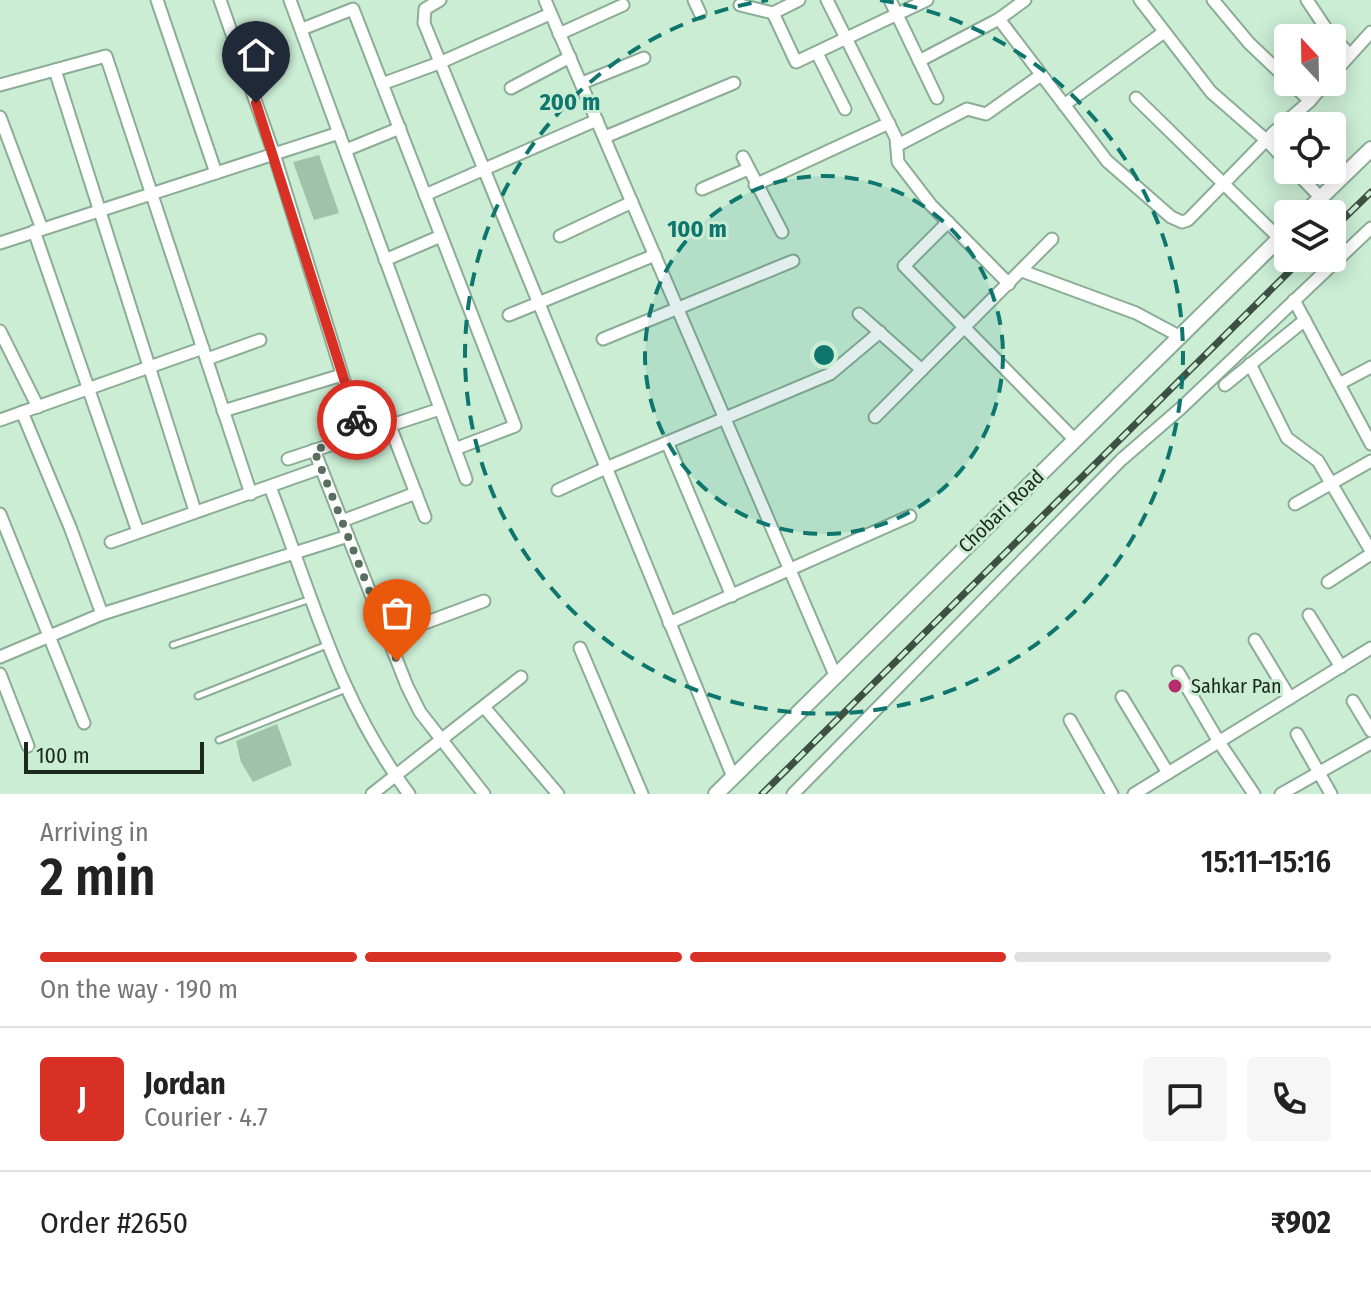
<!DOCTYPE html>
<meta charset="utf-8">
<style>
body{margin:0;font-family:"Fira Sans Condensed",sans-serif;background:#f6f6f6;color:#222;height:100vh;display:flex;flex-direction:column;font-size:30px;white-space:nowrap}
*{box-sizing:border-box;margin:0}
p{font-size:26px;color:#767676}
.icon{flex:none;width:44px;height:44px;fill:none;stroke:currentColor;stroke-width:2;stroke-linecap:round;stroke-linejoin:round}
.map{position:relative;height:794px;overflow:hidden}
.side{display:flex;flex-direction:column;background:#fff;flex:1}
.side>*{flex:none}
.needle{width:52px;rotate:338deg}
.buttons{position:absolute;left:1274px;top:24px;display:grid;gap:16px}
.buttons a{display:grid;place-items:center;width:72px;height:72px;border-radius:8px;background:#fff;box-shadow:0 4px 20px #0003;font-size:40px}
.scale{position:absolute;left:24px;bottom:20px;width:180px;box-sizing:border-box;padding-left:8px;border:4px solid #1b291f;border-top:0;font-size:22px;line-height:28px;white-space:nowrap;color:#1b291f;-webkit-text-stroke:6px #caedd4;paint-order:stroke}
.pin{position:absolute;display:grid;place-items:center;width:68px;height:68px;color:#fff;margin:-82px -34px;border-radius:50% 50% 50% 0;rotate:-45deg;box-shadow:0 0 8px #0007}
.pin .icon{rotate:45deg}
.courier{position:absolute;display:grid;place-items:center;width:80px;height:80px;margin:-40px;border:6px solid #d93025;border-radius:50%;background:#fff;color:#222;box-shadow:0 2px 10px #0007}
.summary em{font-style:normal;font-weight:600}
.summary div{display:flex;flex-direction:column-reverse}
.summary{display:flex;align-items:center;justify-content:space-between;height:136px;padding:0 40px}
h1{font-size:52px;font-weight:600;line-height:60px}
.bar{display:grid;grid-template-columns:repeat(4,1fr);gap:12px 8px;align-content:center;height:96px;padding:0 40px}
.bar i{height:10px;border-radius:6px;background:#e0e0e0}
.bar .current{background:#d93025}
.bar p{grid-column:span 4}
.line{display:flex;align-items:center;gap:20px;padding:0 40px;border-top:2px solid #e0e0e0}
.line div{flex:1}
.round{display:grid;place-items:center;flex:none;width:84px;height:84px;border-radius:8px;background:#f6f6f6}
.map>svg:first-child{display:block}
</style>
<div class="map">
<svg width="1371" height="794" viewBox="0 0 1371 794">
<rect width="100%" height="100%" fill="#caedd4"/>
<g fill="#a0c2aa">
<polygon points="319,155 339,213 314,220 293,162"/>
<polygon points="277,724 292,765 253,782 241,762 236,741"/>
</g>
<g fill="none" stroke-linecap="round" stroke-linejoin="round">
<g stroke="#8bac95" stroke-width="9">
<g id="service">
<polyline points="173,645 311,599"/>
<polyline points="198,696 327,645"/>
<polyline points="219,740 346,689"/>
</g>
</g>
<g stroke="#8bac95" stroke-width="15">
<g id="minor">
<polyline points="157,0 216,173"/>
<polyline points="220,0 274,154 361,435"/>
<polyline points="290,0 466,479"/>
<polyline points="440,0 425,9 424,23 733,777"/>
<polyline points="545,0 835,675"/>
<polyline points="694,0 700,13"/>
<polyline points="827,0 896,138 898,162 931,205 1009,284"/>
<polyline points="890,0 937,98"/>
<polyline points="1140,0 1211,92 1266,140 1288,163"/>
<polyline points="1213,0 1249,43 1288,80"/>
<polyline points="1307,0 1327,30 1349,54"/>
<polyline points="740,5 773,13 796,62 927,0"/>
<polyline points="773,13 799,0"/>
<polyline points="999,19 1107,161 1171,217 1182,222 1188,220 1273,133 1310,101 1326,82"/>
<polyline points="302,29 353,9 515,426 455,449"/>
<polyline points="559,34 623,5"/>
<polyline points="817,53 845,109"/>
<polyline points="919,61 999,19 1025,0"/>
<polyline points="55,70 195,511"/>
<polyline points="1332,75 1371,32"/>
<polyline points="1290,82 1310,101"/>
<polyline points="582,83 644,58"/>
<polyline points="382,84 439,63 550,14"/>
<polyline points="0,85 106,56 251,494"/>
<polyline points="511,88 570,57"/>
<polyline points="1136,98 1279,238"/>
<polyline points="1064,105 1164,32"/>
<polyline points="0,117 42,229"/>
<polyline points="605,137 734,83"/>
<polyline points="898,145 967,109 986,114 1041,75"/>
<polyline points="346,150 400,128"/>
<polyline points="743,157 782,232"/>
<polyline points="1294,170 1321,198"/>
<polyline points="755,185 889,123"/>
<polyline points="702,189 748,169"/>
<polyline points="425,195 597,120"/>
<polyline points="948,222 904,266 1074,439"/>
<polyline points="34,231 138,532"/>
<polyline points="560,236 632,202"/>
<polyline points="0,243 339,133"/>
<polyline points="385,260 441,236"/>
<polyline points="1022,271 1136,313 1179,336"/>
<polyline points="1294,300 1371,444"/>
<polyline points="859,314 922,370"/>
<polyline points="509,315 655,255"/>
<polyline points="0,331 38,407"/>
<polyline points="603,339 793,261"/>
<polyline points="207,359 260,340"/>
<polyline points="1250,364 1287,438 1318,461 1371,551"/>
<polyline points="1339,384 1371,367"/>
<polyline points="1225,385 1305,320"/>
<polyline points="223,411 342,375"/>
<polyline points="22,412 70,527 102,614"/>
<polyline points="875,417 1052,239"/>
<polyline points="0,420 203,348"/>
<polyline points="390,426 425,517"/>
<polyline points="667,442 732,596"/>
<polyline points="314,450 407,686 420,712 484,794"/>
<polyline points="288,459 440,409"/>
<path d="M270 487C312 595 338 700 409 794"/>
<polyline points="558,490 606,468 830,374 880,332"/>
<polyline points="1295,504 1371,461"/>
<polyline points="0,514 84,723"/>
<polyline points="342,521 416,493"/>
<polyline points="111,542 321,468"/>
<polyline points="1328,582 1371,554"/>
<polyline points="1309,615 1341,667"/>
<polyline points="669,623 910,516"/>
<polyline points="387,637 484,601"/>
<polyline points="1255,640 1290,698"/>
<polyline points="580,648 642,794"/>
<polyline points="0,657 102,614 348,536"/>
<polyline points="1178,672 1219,742 1254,794"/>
<polyline points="0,674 28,746"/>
<polyline points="1122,697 1168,773"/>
<polyline points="1353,701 1371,731"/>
<polyline points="484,707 558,794"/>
<polyline points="1070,720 1112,794"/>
<polyline points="1297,734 1331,794"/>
<polyline points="372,794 521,677"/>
<polyline points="793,794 1121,460 1181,408 1371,228"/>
<polyline points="1134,794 1371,648"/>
<polyline points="1281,794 1371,743"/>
</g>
</g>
<g stroke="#8bac95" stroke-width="18">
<g id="tertiary">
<polyline points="1304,214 1371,149"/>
<polyline points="716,794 1288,230"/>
</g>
</g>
<use href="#service" stroke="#fff" stroke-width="5"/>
<use href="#minor" stroke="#fff" stroke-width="11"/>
<use href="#tertiary" stroke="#fff" stroke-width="14"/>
<g stroke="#3e5043" stroke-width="7">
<g id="rail">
<polyline points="1332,230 1371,192"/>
<polyline points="762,794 1303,258"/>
</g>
</g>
<use href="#rail" stroke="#caedd4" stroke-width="4" stroke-dasharray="12" stroke-linecap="butt"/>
</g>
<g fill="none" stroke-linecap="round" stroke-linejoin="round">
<polyline stroke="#586e5e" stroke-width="8" stroke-dasharray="0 14.4" points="357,420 361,435 314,450 397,661"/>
<polyline stroke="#d93025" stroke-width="10" points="256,103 357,420"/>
</g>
<circle cx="824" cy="355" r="179" fill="#0f766e" fill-opacity=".12"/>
<g fill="none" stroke="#0f766e" stroke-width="4" stroke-dasharray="14 10">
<circle cx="824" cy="355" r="179"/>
<path d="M880 0A359 359 0 1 1 768 0"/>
</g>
<circle fill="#b72d6b" stroke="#caedd4" stroke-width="3" cx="1175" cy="686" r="8"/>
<g text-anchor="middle" stroke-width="6" stroke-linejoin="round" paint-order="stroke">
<g font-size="20" fill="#1b291f" stroke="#caedd4">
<text transform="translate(1001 511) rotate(-44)" y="7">Chobari Road</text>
</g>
<g font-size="20" fill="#1b291f" stroke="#caedd4" text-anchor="start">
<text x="1191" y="693">Sahkar Pan</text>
</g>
</g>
<circle cx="824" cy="355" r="12" fill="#0f766e" stroke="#caedd4" stroke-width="4"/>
<g font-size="24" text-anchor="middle" font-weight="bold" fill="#0f766e" stroke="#caedd4" stroke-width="6" stroke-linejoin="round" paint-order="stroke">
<text x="570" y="110">200 m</text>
<text x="697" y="237">100 m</text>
</g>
</svg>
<div class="buttons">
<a><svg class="needle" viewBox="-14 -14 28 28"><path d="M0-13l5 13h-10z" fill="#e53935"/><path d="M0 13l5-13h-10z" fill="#767676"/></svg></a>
<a><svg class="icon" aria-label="locate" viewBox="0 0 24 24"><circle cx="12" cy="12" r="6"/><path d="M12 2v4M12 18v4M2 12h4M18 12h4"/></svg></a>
<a><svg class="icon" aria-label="layers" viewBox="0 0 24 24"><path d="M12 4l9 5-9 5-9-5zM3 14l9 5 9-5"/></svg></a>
</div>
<div class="scale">100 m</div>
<div class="pin" style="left:397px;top:661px;background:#ea580c"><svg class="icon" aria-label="bag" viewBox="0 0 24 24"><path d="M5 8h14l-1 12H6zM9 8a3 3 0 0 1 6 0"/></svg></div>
<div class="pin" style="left:256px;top:103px;background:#1f2937"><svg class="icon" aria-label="home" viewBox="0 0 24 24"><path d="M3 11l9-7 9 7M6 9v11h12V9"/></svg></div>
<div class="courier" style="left:357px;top:420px"><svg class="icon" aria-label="bike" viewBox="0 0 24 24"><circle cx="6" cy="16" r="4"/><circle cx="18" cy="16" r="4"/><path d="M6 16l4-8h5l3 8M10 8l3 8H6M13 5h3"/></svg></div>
</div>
<section class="side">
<div class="summary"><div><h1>2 min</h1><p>Arriving in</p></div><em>15:11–15:16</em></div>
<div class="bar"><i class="current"></i><i class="current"></i><i class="current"></i><i></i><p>On the way · 190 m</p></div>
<div class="line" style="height:144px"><b class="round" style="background:#d93025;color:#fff">J</b><div><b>Jordan</b><p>Courier · 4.7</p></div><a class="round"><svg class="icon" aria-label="chat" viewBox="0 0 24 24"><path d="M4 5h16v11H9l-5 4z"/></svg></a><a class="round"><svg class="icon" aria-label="phone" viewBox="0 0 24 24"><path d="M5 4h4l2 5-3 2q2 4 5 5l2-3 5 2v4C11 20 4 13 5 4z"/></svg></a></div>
<div class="line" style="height:104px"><div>Order #2650</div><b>₹902</b></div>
</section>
